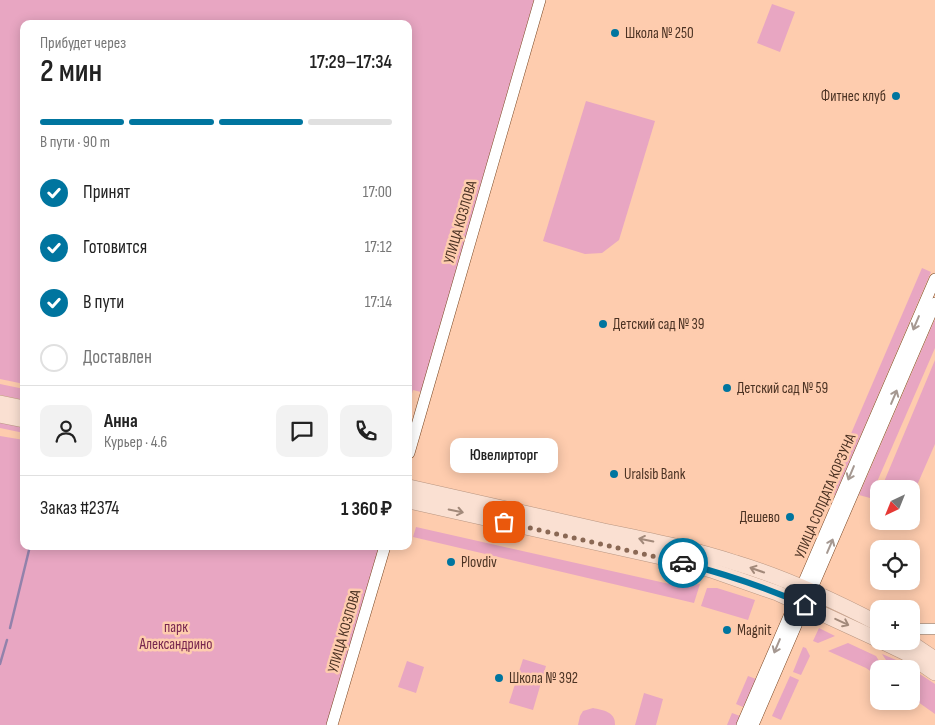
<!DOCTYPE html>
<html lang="ru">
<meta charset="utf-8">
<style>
body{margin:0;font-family:"Sofia Sans Condensed",sans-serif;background:#f2f2f2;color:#222;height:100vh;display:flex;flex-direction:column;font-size:19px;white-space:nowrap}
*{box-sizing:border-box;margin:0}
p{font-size:16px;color:#767676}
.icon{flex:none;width:28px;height:28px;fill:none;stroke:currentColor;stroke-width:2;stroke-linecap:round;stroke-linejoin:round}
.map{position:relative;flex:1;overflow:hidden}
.sheet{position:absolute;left:20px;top:20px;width:392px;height:530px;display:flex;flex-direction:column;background:#fff;border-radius:10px;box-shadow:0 2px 12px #0003}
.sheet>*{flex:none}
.needle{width:32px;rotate:223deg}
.controls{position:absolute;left:870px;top:480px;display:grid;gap:10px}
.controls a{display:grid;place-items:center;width:50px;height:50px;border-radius:10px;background:#fff;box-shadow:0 2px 12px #0003;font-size:25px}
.pin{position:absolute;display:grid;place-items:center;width:42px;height:42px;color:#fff;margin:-21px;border-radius:10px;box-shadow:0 2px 8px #0006}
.courier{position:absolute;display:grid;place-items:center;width:50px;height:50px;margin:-25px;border:4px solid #00759f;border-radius:50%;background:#fff;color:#222;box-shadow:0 1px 6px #0007}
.bubble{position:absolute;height:35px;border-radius:10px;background:#fff;box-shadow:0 2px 12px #0003;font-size:16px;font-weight:600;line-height:35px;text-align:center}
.headline em{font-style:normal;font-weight:600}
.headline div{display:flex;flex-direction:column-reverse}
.headline{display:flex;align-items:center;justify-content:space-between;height:85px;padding:0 20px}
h1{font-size:32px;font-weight:600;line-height:38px}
.bar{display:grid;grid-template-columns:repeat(4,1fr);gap:8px 5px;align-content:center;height:60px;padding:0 20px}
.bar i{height:6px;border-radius:4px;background:#e0e0e0}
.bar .current{background:#00759f}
.bar p{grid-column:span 4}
.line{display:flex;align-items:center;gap:12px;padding:0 20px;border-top:1px solid #e0e0e0}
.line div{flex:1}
.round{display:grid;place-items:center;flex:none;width:52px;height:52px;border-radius:10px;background:#f2f2f2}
ol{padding:0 20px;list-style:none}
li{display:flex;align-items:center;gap:15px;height:55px}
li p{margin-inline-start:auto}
li .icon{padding:5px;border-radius:50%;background:#00759f;color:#fff;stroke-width:4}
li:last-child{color:#767676}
li i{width:28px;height:28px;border:2px solid #e0e0e0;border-radius:50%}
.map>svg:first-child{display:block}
</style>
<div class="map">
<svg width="935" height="725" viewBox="0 0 935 725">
<rect width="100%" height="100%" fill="#feccae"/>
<g fill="#e8a6c2">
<polygon points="0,0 534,0 421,392 413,390 409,404 409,24 24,24 24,384 0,379"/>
<polygon points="772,4 795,12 780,52 757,43"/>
<polygon points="586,101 655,121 619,240 602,253 585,254 543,241"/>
<polygon points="922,268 931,272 835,495 826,492"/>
<polygon points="935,319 935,348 870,498 859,495"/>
<polygon points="935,360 935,444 911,499 911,489 881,489"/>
<polygon points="0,384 24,389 24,400 0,395"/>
<polygon points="0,421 24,426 24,433 0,428"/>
<polygon points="0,436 24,440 24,546 379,546 327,725 0,725"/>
<polygon points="416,527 674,585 687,586 700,584 694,603 413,537"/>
<polygon points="707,588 717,588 755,600 748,620 701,606"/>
<polygon points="819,628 835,636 818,643 813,641"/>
<polygon points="848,643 876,656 884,669 879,669 879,677 866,668 828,651"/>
<polygon points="803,647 806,648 810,656 801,675 793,672"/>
<polygon points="882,654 901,662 935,684 935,714 911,697 911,669 892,669"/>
<polygon points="523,659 546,666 533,710 509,703"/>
<polygon points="407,661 424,667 416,693 398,687"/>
<polygon points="748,676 756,679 743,707 736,704"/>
<polygon points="790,676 799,680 781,720 772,716"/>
<polygon points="644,693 663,699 656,725 635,725"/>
<path d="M593 708C603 710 616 712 615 725H578L580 716 583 711Z"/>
<polygon points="732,713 740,716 736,725 727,725"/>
</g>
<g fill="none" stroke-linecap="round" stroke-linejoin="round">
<g stroke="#9282ab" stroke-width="2.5">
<polyline points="10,628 30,546"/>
<polyline points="0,664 7,640"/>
</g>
<g stroke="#794521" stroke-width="12">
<g id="minor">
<polyline points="409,453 540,0"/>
<polyline points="911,629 935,629"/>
<polyline points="332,725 385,546"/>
<polyline points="742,725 935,279"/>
<polyline points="753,725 935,303"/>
</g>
</g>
<g stroke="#ba9681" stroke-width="16">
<g id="major">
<polyline points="0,403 24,408"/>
<polyline points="0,415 24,420"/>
<path d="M409 487C474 502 539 516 604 531 649 540 693 549 736 563 786 578 833 600 879 624"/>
<polyline points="409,501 661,557 711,570 777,593 879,640"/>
<polyline points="881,641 906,653 935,673"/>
<polyline points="908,641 935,659"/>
</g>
</g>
<use href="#minor" stroke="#fff" stroke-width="11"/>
<use href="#major" stroke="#fae0d2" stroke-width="15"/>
</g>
<defs><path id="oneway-shaft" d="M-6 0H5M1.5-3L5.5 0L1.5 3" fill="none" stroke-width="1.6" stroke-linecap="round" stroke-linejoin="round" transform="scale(1.25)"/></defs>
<g stroke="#a59891">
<use href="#oneway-shaft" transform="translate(916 323) rotate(113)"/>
<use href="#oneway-shaft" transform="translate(894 397) rotate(-67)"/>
<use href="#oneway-shaft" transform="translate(851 473) rotate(113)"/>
<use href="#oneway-shaft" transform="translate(830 546) rotate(-67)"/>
<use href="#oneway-shaft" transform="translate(777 646) rotate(113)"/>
</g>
<g stroke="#a2897a">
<use href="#oneway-shaft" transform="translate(456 511) rotate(12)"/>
<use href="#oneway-shaft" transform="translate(646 540) rotate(-168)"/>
<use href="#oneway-shaft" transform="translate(757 570) rotate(-161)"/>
<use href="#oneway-shaft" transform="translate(842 622) rotate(25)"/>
</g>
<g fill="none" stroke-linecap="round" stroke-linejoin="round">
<polyline stroke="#8a6854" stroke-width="5" stroke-dasharray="0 9" points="504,522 683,563"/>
<path stroke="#00759f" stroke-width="6" d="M683 563C725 574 765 587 805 605"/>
</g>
<g fill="#00759f" stroke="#feccae" stroke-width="2">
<circle cx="615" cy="33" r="5"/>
<circle cx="896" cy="96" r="5"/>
<circle cx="603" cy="324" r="5"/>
<circle cx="727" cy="388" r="5"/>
<circle cx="614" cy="474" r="5"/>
<circle cx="790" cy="517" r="5"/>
<circle cx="451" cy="562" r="5"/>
<circle cx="727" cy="630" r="5"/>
<circle cx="499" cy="678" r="5"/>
</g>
<g text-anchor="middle" stroke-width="5" stroke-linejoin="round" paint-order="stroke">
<g font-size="15" fill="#4b3223" stroke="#feccae" text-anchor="start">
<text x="625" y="38">Школа № 250</text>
<text x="886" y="101" text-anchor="end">Фитнес клуб</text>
<text x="613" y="329">Детский сад № 39</text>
<text x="737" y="393">Детский сад № 59</text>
<text x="624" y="479">Uralsib Bank</text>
<text x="780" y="522" text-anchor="end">Дешево</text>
<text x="461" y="567">Plovdiv</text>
<text x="737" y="635">Magnit</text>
<text x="509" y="683">Школа № 392</text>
</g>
<g font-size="15" fill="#4b3223" stroke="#feccae">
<text transform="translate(460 222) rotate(-74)" y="5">УЛИЦА КОЗЛОВА</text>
<text transform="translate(825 496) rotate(-67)" y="5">УЛИЦА СОЛДАТА КОРЗУНА</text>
<text transform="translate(344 631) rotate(-74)" y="5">УЛИЦА КОЗЛОВА</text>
</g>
<g font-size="15" fill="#77264f" stroke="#feccae">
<text x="176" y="632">парк<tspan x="176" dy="17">Александрино</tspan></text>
</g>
</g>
</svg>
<div class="controls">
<a><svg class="needle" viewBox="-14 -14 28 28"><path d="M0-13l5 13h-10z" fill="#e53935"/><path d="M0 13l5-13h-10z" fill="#767676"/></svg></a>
<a><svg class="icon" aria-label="locate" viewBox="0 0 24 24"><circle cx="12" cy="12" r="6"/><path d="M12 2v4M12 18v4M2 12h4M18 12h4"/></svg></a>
<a>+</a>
<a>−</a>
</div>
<div class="pin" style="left:504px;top:522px;background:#ea580c"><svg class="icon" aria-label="bag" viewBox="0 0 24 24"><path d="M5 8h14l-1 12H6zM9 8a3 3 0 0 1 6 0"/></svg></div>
<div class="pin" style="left:805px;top:605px;background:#1f2937"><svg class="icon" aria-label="home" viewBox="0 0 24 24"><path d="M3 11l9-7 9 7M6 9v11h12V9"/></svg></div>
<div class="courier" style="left:683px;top:563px"><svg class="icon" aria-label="car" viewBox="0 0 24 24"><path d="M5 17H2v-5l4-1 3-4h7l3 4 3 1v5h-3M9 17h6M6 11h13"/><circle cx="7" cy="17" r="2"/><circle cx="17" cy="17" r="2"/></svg></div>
<div class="bubble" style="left:450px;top:438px;width:108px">Ювелирторг</div>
<section class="sheet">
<div class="headline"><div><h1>2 мин</h1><p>Прибудет через</p></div><em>17:29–17:34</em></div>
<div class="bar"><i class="current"></i><i class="current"></i><i class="current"></i><i></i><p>В пути · 90 m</p></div>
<ol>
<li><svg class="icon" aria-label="check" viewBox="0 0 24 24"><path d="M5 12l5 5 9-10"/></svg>Принят<p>17:00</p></li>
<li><svg class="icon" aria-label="check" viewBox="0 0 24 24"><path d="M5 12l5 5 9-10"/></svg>Готовится<p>17:12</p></li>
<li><svg class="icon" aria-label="check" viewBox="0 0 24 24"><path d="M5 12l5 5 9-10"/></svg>В пути<p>17:14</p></li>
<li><i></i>Доставлен</li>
</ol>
<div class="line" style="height:90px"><a class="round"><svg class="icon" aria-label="person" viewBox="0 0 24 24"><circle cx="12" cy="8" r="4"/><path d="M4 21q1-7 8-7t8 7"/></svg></a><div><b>Анна</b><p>Курьер · 4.6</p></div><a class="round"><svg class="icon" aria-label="chat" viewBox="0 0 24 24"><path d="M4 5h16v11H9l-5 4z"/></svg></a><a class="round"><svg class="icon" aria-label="phone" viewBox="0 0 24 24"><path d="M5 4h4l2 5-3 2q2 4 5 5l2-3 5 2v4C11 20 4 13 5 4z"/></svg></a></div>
<div class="line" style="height:65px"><div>Заказ #2374</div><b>1 360 ₽</b></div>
</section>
</div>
